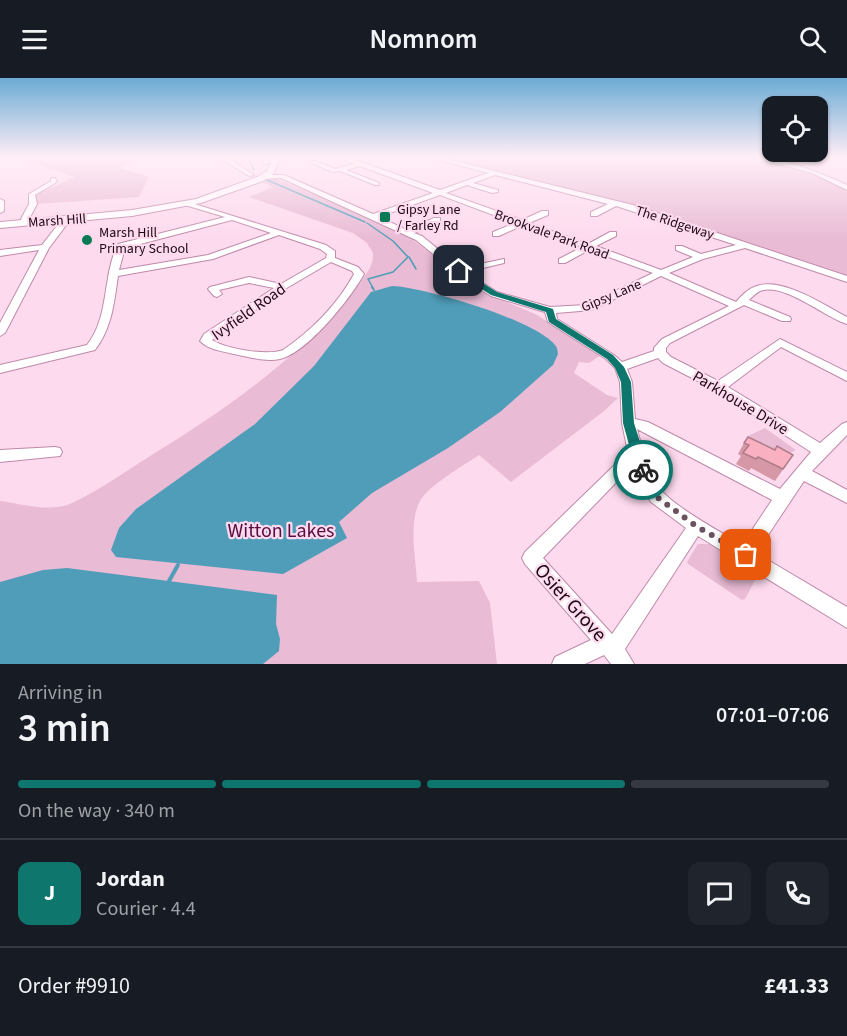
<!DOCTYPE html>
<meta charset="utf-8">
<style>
body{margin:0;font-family:"Source Sans 3",sans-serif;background:#20242c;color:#f1f3f6;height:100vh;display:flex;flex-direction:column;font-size:22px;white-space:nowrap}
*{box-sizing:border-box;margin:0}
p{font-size:20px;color:#9ea1a6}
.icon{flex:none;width:33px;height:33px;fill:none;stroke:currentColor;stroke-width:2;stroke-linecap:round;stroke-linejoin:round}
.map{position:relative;height:586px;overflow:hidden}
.details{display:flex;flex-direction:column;background:#171b24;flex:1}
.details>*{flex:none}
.fabs{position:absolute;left:762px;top:18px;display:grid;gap:12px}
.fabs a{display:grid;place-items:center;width:66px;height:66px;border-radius:12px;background:#171b24;box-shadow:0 2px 4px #0004;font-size:30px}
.pin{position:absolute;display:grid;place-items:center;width:51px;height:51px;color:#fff;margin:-26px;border-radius:12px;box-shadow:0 3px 9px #0006}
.courier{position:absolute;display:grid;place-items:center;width:60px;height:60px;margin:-30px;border:4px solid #0f766e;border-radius:50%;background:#fff;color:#222;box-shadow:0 2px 8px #0007}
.overview em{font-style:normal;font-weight:600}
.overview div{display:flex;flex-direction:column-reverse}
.overview{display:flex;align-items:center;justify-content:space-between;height:102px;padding:0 18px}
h1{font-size:39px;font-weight:600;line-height:45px}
.bar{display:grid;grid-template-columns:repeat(4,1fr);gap:9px 6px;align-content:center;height:72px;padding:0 18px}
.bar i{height:8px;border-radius:4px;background:#363941}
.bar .current{background:#0f766e}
.bar p{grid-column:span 4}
.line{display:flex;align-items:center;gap:15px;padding:0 18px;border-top:2px solid #363941}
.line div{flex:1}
.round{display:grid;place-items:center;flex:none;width:63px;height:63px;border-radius:12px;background:#20242c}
header{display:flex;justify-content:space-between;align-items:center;height:78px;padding:0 18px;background:#171b24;font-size:27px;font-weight:600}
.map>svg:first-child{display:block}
</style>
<header><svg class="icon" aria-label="menu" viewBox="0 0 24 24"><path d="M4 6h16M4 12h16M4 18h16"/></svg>Nomnom<svg class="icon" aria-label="search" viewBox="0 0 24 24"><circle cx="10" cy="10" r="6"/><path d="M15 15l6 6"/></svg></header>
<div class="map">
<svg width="847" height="586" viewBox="0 0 847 586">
<rect width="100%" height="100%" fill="#fedaee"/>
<g fill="#e9bbd5">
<polygon points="110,79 135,81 121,90 149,99 139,119 36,126 35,117 75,99 17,80"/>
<path d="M439 79H745C779 85 821 91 847 114V198L614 122Z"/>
<path d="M273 99 404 155 479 212 537 237 601 277 589 285 579 284 574 295 607 317 618 320 604 333 511 404 479 377C463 388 429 407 420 423 408 445 416 481 417 504L479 503 490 525 497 586H0V423C22 426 51 435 72 425 98 413 123 395 147 380 226 331 297 283 355 210 364 198 374 190 373 175L367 165 353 155 249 119 273 109 262 104Z"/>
<polygon points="765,350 796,372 779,381 748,358"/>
<polygon points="698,466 715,466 760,493 745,521 742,522 688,486 687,484"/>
</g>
<g fill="#4f9db8">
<path d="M392 208C424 209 543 244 557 270L558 276 553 287 500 334 448 370 372 415 339 444 347 460 283 496 116 479 111 472 119 450 136 431 255 346 314 288 371 214Z"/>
<polygon points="67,490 277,517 276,546 280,561 279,573 263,586 0,586 0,504 43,492"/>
</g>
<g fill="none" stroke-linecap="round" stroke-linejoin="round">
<g stroke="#4f9db8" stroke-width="1.5">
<polyline points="249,81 254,92"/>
<polyline points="267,102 365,144"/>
<polyline points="367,145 393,163 408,179 393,194 368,201 373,210"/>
<polyline points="409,179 416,191"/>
</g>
<polyline stroke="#4f9db8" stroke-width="2" points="372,209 374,212"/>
<polyline stroke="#4f9db8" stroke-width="4" points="169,503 178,487"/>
<g stroke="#bf89a8" stroke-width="2">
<g id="minor">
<polygon points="219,79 226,79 254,97 249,98"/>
<polygon points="262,79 268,79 268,86 264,86"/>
<path d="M338 79H347L440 112 488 95 428 79H438L633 127 847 198V204L745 170 703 181 669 195 736 224C741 218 747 212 754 209 780 197 824 227 847 239V246C824 239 784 204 760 213 756 215 752 219 749 222L790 239 791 241 790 243H782L744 227 670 265 666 270V274L671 279 718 303 780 261 847 294V303L781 269 728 309 820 365 842 346 847 344V357L812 393 847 412V425L804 403 756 475 847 529V550L698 458 625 571 634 586H611L604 577 585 586H552L555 579 591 562 525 486 522 480 525 474 628 374 622 345 620 304 615 290 606 281 548 244 545 234 491 218 465 202 416 162 281 100 264 101 261 99 264 97H284L373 136 433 115 360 88 346 92 379 105V107H375L340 93 332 94 310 84 315 83 335 91 354 86ZM495 97 608 126 591 134V138H597L616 128 736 167 701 176 682 168H676V172L693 179 661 192 596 168 616 158V154H610L588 166 529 145 548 137V133H542L522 142 446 115 467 107 492 115 498 114V112L473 105ZM440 117 515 145 493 154V158H499L523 147 582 169 559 181V185H565L589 172 653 195 586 227 550 229 497 214 466 194 504 185V181L461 190 422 158 414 155 440 144V140H434L407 152 379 139ZM661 198 729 228 662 261 654 270V273L622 284 614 277 557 241 556 235 592 232ZM658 280 663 285 715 312 811 374 780 411 648 344 635 341 632 304 627 291ZM637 351 772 422 742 467C721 454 670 427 658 408 647 392 642 370 637 351ZM633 387 642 410 651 424 686 450 612 556 543 480Z"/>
<path d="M751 79C784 79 818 94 847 107V112L812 95Z"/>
<polygon points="51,100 55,100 57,104 35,117 37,126 28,143 22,143 21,141 29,126 29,116 51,103"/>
<polygon points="0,121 4,123 4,133 0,135"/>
<path d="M185 123 326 167 335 173V180L358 189 364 196C350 221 308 274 280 281 266 284 248 279 234 276 222 273 209 272 200 263L204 256 274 210 249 205 219 212 222 216 217 219 214 218 208 211 210 209 249 199 281 206 326 180 327 176 320 171 279 157 213 181 118 198C114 225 112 250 95 272L0 295V287L87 267C110 238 102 198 118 166L225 139 185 127ZM232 142 271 155 208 177 119 192 125 170ZM331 184 352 193 354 196C338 226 311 253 283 272 268 278 226 271 212 262L285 211Z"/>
<polygon points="63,140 70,142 49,170 5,255 0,258 0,245 39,172 0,178 0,172 42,167"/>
<polygon points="55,369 60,370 62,374 60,378 0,384 0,372"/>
</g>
</g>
<g stroke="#bf89a8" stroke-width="2">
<polygon id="major" points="273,79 281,79 273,96 263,103 201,125 132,138 0,150 0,144 132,132 196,121 257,99 267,93"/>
</g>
<use href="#minor" fill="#fff" fill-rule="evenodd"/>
<use href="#major" fill="#fff" fill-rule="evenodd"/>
</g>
<polygon fill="#d698a7" points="744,365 775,372 793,377 775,403 751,390 749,393 736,386 741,378 738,376"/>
<polygon fill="#f9b1c2" stroke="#ae7c88" stroke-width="1.5" points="748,359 775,372 777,368 793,377 783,391 758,379 756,381 743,375 749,367 744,365"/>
<linearGradient id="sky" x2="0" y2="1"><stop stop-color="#6babd5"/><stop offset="0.49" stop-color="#ffeef7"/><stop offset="1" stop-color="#ffeef7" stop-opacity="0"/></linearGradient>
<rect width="847" height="161" fill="url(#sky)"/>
<polygon fill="#0f766e" points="457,192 462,192 497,214 553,231 556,241 613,277 624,289 631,304 634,345 649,392 647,396 638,396 636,392 623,345 621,304 615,290 607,281 549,244 546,234 491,217 457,195"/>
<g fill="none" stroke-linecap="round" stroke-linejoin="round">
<polyline stroke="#6b5261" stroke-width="6" stroke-dasharray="0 10.8" points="643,392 657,419 696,448 746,477"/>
</g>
<g fill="#097a55" stroke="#fedaee" stroke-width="2">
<rect x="379" y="133" width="12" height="12" rx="3"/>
<circle cx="87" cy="162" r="6"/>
</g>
<g text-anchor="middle" stroke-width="4.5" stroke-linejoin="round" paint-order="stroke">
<g font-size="14" fill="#1c0915" stroke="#fedaee" text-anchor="start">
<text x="397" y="136">Gipsy Lane<tspan x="397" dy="16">/ Farley Rd</tspan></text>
<text x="99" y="159">Marsh Hill<tspan x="99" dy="16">Primary School</tspan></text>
</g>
<g font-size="14" fill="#1c0915" stroke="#fedaee">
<text transform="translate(57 142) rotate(-4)" y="5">Marsh Hill</text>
<text transform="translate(675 144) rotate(18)" y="5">The Ridgeway</text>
<text transform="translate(552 156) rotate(20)" y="5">Brookvale Park Road</text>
<text transform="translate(611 217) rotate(-23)" y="5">Gipsy Lane</text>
</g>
<g font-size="16" fill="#1c0915" stroke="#fedaee">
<text transform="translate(248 233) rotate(-35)" y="6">Ivyfield Road</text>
<text transform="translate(741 324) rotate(31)" y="6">Parkhouse Drive</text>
</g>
<g font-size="20" fill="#560e40" stroke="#fedaee">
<text x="281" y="459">Witton Lakes</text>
</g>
<g font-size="20" fill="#1c0915" stroke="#fedaee">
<text transform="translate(571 524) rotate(48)" y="7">Osier Grove</text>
</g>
</g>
</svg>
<div class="fabs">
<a><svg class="icon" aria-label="locate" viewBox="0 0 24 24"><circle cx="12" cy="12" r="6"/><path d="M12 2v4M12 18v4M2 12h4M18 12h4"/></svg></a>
</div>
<div class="pin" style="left:746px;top:477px;background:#ea580c"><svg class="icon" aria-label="bag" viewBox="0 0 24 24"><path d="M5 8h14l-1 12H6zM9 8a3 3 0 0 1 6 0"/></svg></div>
<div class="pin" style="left:459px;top:193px;background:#1f2937"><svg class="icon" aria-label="home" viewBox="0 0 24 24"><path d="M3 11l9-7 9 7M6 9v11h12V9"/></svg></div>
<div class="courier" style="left:643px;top:392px"><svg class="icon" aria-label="bike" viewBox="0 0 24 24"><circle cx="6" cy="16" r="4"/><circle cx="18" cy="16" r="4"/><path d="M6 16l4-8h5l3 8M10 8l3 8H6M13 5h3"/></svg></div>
</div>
<section class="details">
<div class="overview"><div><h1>3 min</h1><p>Arriving in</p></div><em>07:01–07:06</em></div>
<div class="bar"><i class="current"></i><i class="current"></i><i class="current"></i><i></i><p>On the way · 340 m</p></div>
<div class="line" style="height:108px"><b class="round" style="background:#0f766e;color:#fff">J</b><div><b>Jordan</b><p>Courier · 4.4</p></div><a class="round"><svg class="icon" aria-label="chat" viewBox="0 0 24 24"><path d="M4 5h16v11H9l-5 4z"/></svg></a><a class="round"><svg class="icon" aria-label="phone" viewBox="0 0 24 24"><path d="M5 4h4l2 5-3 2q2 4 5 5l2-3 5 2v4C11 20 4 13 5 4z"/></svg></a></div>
<div class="line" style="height:78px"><div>Order #9910</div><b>£41.33</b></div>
</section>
